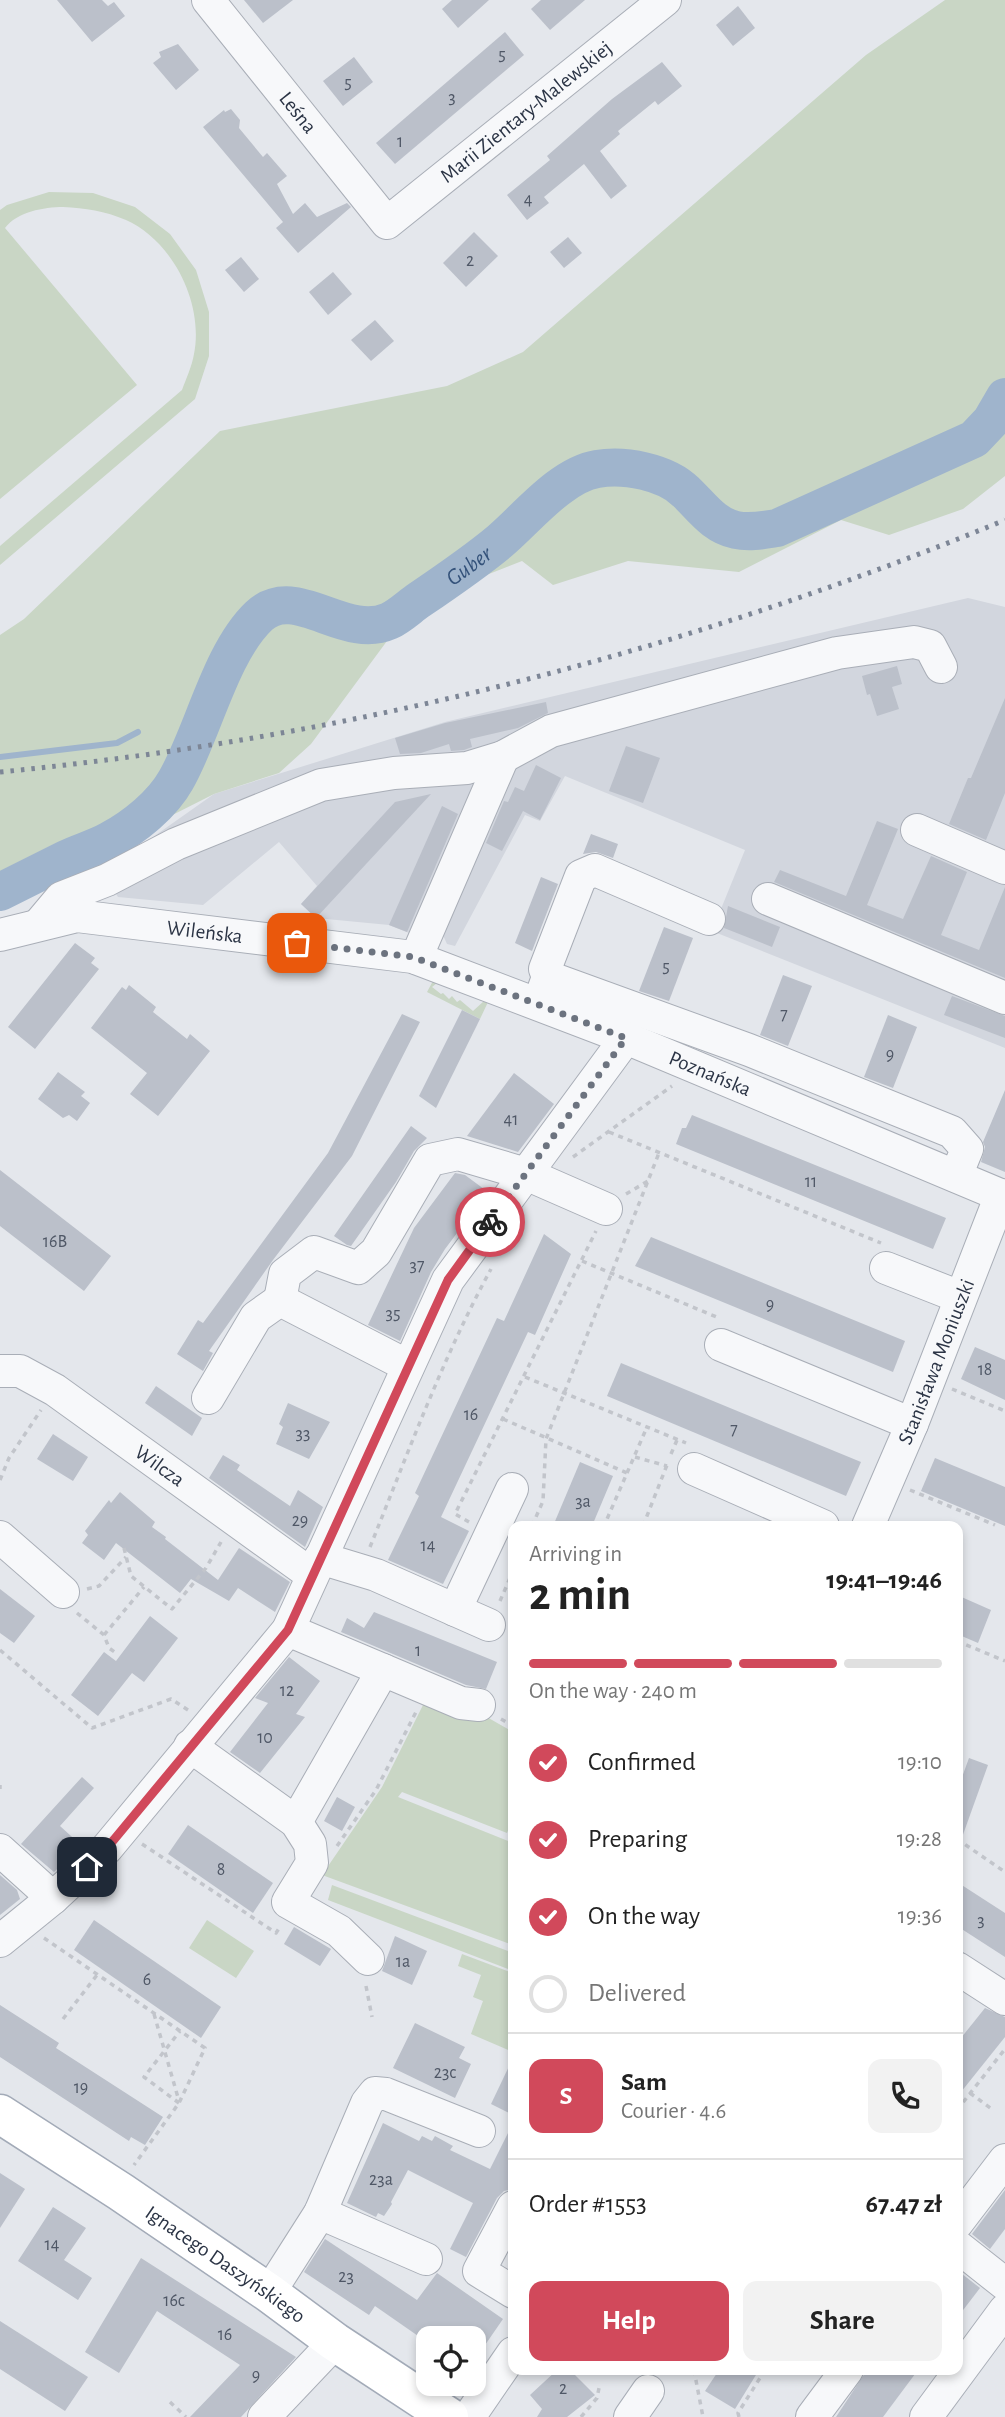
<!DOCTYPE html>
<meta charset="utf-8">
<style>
body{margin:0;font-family:"Alegreya Sans",sans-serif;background:#f2f2f2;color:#222;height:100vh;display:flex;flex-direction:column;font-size:26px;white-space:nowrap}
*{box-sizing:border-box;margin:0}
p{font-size:23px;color:#767676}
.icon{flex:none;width:38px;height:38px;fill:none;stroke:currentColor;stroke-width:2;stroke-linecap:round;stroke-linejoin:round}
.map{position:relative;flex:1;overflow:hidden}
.drawer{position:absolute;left:508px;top:1521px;width:455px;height:854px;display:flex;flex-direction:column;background:#fff;border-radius:14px;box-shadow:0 4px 10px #0003}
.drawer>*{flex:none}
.buttons{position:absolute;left:416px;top:2326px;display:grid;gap:14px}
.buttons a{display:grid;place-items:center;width:70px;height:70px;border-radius:14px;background:#fff;box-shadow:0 4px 10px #0003;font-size:35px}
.pin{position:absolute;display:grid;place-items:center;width:60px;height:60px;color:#fff;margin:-30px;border-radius:14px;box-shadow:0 4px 10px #0006}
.courier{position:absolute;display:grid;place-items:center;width:70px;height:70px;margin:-35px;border:5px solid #d1495b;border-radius:50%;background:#fff;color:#222;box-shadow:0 2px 9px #0007}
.headline em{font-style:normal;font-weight:700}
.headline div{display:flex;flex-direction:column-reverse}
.headline{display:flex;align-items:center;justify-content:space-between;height:119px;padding:0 21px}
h1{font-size:46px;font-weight:700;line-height:52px}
.bar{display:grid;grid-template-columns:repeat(4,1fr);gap:10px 7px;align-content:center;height:84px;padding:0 21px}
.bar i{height:9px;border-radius:5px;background:#e0e0e0}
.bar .on{background:#d1495b}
.bar p{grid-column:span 4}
.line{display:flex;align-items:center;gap:18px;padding:0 21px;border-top:2px solid #e0e0e0}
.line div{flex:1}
.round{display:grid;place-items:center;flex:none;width:74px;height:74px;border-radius:14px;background:#f2f2f2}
ol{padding:0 21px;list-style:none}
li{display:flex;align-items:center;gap:21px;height:77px}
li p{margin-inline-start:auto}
li .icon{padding:7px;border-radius:50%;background:#d1495b;color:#fff;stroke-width:4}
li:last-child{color:#767676}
li i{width:38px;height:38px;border:4px solid #e0e0e0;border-radius:50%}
.cta{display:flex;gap:14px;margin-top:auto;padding:14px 21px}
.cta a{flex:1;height:80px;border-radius:14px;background:#d1495b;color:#fff;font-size:28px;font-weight:700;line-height:80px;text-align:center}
.cta a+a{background:#f2f2f2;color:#222}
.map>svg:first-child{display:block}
</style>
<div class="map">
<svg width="1005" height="2417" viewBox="0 0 1005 2417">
<rect width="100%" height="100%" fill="#e4e7ec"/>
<polygon fill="#d2d6de" points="968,598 1005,607 1005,1048 712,931 745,850 565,776 540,821 525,815 455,946 447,944 438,924 424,920 409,933 389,925 316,918 301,904 317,886 279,842 203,905 118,897 102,873 214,794 445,722"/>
<g fill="#c9d6c5">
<polygon points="945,0 1005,0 1005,476 963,509 889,535 841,520 739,572 628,561 553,585 522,561 415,603 311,744 279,773 214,794 26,889 0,897 0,635 24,619 220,431 447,386 523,352 866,55"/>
<path d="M49 192 93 193 135 207 170 234 196 270 209 312V356L195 399 0 565V546L182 390C186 379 192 366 194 354 204 304 173 241 126 220 105 211 85 208 63 207 44 207 17 212 5 228L137 385 0 499V210L7 205Z"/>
<polygon points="433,981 437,983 432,987 441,994 443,993 449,999 452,996 457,1002 460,1000 473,1011 484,1001 488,1002 480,1019 427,992"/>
<polygon points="428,1695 485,1716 513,1732 513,1818 507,1833 402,1792 398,1797 513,1843 513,1945 322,1875 382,1787"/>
<polygon points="332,1885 513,1953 513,1971 328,1900"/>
<polygon points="207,1920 254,1951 236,1978 189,1948"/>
<polygon points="462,1954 513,1973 513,2052 471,2034 483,2001 473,1997 481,1975 458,1966"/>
</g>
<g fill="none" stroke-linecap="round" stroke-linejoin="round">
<g stroke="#9fb4cc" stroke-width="6">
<polyline points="829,507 832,517"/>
<polyline points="203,690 215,692"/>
<polyline points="0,757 117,743 138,732"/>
</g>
<path stroke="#9fb4cc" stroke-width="38" id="s1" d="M0 892C22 881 44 870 66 859 80 852 96 848 110 840 134 827 162 805 176 780 203 733 220 653 259 616 295 582 344 641 389 621 400 616 410 606 419 600 447 581 475 562 500 541 527 518 561 475 597 469 624 464 666 472 686 492 702 507 713 525 736 530 750 533 764 530 777 528L974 439 991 421 1005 397"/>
</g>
<g fill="#bbc0ca">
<polygon points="57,0 102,0 108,6 114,2 125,16 92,42"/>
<polygon points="244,0 293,0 263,23"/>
<polygon points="452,0 489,0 458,28 442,9"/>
<polygon points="541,0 585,0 550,30 531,9"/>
<polygon points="738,6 755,28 733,46 716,25"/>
<polygon points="505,32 524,55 395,164 376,143"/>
<polygon points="178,44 199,70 176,90 153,63 161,57 159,52"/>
<polygon points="354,57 373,82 343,106 323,81"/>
<polygon points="662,62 682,86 658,105 655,101 618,131 620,134 600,151 627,186 611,199 584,164 544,197 549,203 527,220 507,195 550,160 547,156 612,99"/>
<polygon points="231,109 240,120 239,128 263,157 267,153 287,176 277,184 293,214 305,203 317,217 347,203 351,207 298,253 276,228 283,222 203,127 224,110 225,112"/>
<polygon points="474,232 498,256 466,287 443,263"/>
<polygon points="568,237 582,253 564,268 550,252"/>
<polygon points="241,257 259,279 244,292 225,270"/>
<polygon points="333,272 352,294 328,315 309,292"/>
<polygon points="375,320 394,341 371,361 351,340"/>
<polygon points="897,666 902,684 892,687 899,709 877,716 870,694 867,695 862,676"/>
<polygon points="1005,698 1005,793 986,840 949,824 968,778 971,778"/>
<polygon points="546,702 548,713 518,728 470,739 472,747 464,750 451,751 449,744 421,753 400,754 395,738 445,723"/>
<polygon points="626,746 660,758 643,803 609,791"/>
<polygon points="536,765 561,778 540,820 523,811 502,851 486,843 504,801 508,802 515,787 524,791"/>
<polygon points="431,794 316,918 301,904 395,802"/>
<polygon points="442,806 458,814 407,932 389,925"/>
<polygon points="877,821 898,829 867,905 903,919 931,856 967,872 941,935 979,950 1005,887 1005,978 774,882 780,870 846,896"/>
<polygon points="591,834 618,844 613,858 596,852 583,854"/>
<polygon points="541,877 558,884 532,951 515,943"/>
<polygon points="728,906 780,927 772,947 724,928"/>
<polygon points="664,927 693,938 669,1001 639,991"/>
<polygon points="75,943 95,958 91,963 99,969 35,1049 8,1027"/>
<polygon points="783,975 812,986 788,1046 760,1035"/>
<polygon points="129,985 156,1007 153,1012 187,1039 190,1034 210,1051 158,1116 130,1094 147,1073 91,1028 122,987 126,990"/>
<polygon points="952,996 1005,1016 1005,1038 944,1015"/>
<polygon points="462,1010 480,1019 436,1108 419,1096"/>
<polygon points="402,1014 420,1022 352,1156 273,1260 209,1351 213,1353 203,1371 177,1354 198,1320 203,1323 328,1153"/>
<polygon points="888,1015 917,1027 893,1088 864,1077"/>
<polygon points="58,1072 85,1092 81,1096 90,1103 77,1121 69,1115 63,1118 38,1099"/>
<polygon points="514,1073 554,1104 518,1152 467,1136"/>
<polygon points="1005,1090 1005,1172 981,1162 985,1147 983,1142"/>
<polygon points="692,1115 946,1218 933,1249 676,1144 682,1128 686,1128"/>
<polygon points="411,1126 427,1138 414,1151 396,1182 351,1246 347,1245 334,1236"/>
<polygon points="0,1170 111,1256 84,1291 0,1226"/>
<polygon points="455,1173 465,1175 488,1192 445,1249 431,1272 400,1341 368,1325 414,1228"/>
<polygon points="544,1234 571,1254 535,1335 528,1332 441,1517 469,1531 443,1584 388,1560 419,1496 415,1493 497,1318 504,1321"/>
<polygon points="651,1237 905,1341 893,1372 635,1266"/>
<polygon points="975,1347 1005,1360 1005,1400 961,1379"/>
<polygon points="621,1363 861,1462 846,1496 607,1396"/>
<polygon points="156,1386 202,1418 192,1436 145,1403"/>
<polygon points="288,1403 330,1422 309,1459 276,1444 283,1427 279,1424"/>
<polygon points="53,1434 88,1457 73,1481 37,1459"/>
<polygon points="223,1455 240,1465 237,1470 290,1506 298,1490 323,1507 305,1547 209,1478"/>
<polygon points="935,1458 1005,1487 1005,1526 921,1491"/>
<polygon points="580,1462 613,1476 592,1526 553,1526"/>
<polygon points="120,1492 155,1522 152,1527 166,1537 165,1539 218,1580 239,1548 290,1582 275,1612 238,1588 229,1601 191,1579 180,1593 116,1543 104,1560 82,1543 88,1535 85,1531 109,1500 111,1503"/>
<polygon points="0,1589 35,1616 14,1643 0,1633"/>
<polygon points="957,1595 991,1610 978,1643 957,1634"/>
<polygon points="374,1612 497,1662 486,1689 466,1685 341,1632 347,1618 364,1628"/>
<polygon points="150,1616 178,1638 144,1682 132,1673 98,1716 71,1695 104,1652 116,1661"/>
<polygon points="289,1657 320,1681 296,1714 305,1717 260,1773 230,1752 268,1703 255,1698"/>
<polygon points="969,1758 988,1765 960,1843 957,1843 957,1791"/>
<polygon points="82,1777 94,1788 60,1826 82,1846 54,1872 21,1844"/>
<polygon points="337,1797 355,1807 342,1831 324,1821"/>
<polygon points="188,1825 273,1883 253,1913 168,1854"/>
<polygon points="0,1875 17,1890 20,1899 0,1915"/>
<polygon points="957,1882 1005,1913 1005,1957 957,1926"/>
<polygon points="94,1920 221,2007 201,2038 74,1950"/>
<polygon points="294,1927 331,1949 320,1966 284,1944"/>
<polygon points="395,1936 427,1951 412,1985 382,1971"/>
<polygon points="0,2005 59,2043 56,2048 163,2117 145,2145 131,2137 129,2141 0,2057"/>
<polygon points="985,2008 1005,2017 1005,2037 957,2097 957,2043"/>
<polygon points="415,2023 465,2047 459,2058 471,2064 455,2098 393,2068"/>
<polygon points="513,2058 513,2115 491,2104"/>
<polygon points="383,2123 419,2141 422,2136 432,2141 435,2136 453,2146 450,2150 490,2169 513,2123 513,2189 504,2191 497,2198 466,2257 450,2249 473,2203 408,2170 391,2202 392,2204 384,2216 378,2213 376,2217 347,2203"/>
<polygon points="0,2173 25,2189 0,2228"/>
<polygon points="1005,2190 1005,2229 990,2249 972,2234"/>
<polygon points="53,2207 86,2228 64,2260 92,2278 78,2300 18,2261"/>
<polygon points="325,2239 417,2300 437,2273 503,2319 474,2361 474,2338 421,2338 375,2306 369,2315 304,2272"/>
<polygon points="141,2258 296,2357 241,2417 190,2417 240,2365 157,2311 119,2373 85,2352"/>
<polygon points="957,2270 980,2288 957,2318"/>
<polygon points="0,2321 88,2377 65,2411 0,2369"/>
<polygon points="557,2370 570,2370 595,2395 567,2417 537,2417 542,2409 530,2395"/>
<polygon points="719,2370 759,2370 735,2409 705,2391"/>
<polygon points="867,2370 918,2370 883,2417 836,2417"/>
</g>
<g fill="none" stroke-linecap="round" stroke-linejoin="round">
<g stroke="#a9aeb7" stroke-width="34">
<g id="minor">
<path id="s2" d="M208 0 387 223 665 0"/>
<polyline points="917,830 1005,868"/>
<polyline points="768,899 1005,998"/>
<polyline points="40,923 61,898 107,880 176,844 321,785 394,773 467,768 503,757 551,731 837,653 914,642 930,646 941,667"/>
<path id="s3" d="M0 935 77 916 413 957 626 1038 1005 1197"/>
<polyline points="416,958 503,757"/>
<polyline points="548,977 749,1050 952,1132 967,1149 956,1176"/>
<polyline points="542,994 548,977 545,969 581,876 595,870 709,919"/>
<polyline points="886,1268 960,1297"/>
<polyline points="280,1300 285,1274 314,1252 358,1268 376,1252 430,1160 458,1154 526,1174 606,1209"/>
<polyline points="721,1345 912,1424"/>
<path id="s4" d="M0 1371H20L55 1390 312 1575"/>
<polyline points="208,1398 256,1317 280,1300 408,1366"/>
<polyline points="694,1469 823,1526"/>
<path id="s5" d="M868 1526 912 1424 1001 1195"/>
<polyline points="0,1537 63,1592"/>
<polyline points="320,1558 376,1575 489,1625"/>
<polyline points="455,1610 512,1489"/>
<polyline points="288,1630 383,1670 296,1822"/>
<polyline points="383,1670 461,1703 479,1705"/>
<polyline points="190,1746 296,1822 310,1844 312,1863 288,1902 339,1931 368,1959"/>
<polyline points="0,1850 53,1898"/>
<polyline points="0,1941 53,1898 107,1848 288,1630 448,1280 626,1038"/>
<polyline points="957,1968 1005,1999"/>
<polyline points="513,2207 479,2271 513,2292"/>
<polyline points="320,2213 426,2259"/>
<polyline points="957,2223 1005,2160"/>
<polyline points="957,2246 1005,2284"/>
<polyline points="269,2293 320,2213 367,2103 375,2093 386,2094 479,2131"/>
<polyline points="264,2417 335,2342"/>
<polyline points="469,2417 513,2353"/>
<polyline points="630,2417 648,2391"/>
<polyline points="812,2417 847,2370"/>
<polyline points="926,2417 1005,2310"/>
</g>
</g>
<g stroke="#a3abb8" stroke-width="41">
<g id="major">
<path id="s6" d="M0 2114 121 2192 269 2293 335 2342 449 2417"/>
</g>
</g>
<g stroke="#c2c5cb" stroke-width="3.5" stroke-dasharray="5 5" stroke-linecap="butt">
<polyline points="609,1132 881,1243"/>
<polyline points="573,1157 672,1086"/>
<polyline points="626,1194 648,1181"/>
<polyline points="582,1261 719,1318"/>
<polyline points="525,1377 686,1443"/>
<polyline points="952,1389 1005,1411"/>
<polyline points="503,1419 627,1473 604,1526"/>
<polyline points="671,1454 677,1440"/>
<polyline points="635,1457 667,1466"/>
<polyline points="627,1473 647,1427"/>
<polyline points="0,1480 9,1458 41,1410"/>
<polyline points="910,1490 995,1525"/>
<polyline points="469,1522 455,1514 596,1231"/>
<polyline points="532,1526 543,1501 546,1439 659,1153"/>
<polyline points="643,1526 667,1465"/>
<path d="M370 1547C408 1453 443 1357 491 1269"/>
<polyline points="124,1548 131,1576 172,1609 206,1568 221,1542"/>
<polyline points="87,1589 99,1586 126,1557"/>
<polyline points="500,1601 513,1571"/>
<polyline points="77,1613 104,1635 109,1648 116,1653"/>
<polyline points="104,1635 144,1587"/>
<polyline points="957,1641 1005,1661"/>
<polyline points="0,1650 92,1728 171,1699 188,1710"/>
<polyline points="501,1719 513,1726"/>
<polyline points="0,1785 0,1789"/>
<polyline points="957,1839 1005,1872"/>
<polyline points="142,1844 276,1933 280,1927"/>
<polyline points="337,1846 376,1790 416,1712"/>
<polyline points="44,1938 205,2048 179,2103 134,2165"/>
<polyline points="366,1986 372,2017"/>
<polyline points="154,2014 179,2101"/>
<polyline points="63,2019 97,1975"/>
<polyline points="970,2093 993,2110"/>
<polyline points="179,2103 144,2077 180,2031"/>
<polyline points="957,2110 1005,2049"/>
<polyline points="957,2146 963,2150"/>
<polyline points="694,2370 703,2417"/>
<polyline points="170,2402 186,2417"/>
<polyline points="581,2417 597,2398 599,2388"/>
<polyline points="739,2417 738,2413 765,2370"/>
</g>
<use href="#minor" stroke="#f7f8fa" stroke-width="32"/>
<use href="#major" stroke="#fff" stroke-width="38"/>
<path stroke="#7d8696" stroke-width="5" stroke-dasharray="3.5 7" stroke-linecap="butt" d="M0 772C349 738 681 653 1005 520"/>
</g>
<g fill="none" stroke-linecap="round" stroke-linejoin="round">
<polyline stroke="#6c737f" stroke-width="7" stroke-dasharray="0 12.6" points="297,943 413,957 626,1038 490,1222"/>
<polyline stroke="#d1495b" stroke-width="9" points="87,1867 107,1848 288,1630 448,1280 490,1222"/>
</g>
<g text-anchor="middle" stroke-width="6" stroke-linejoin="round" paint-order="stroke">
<g font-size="18" fill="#4f5766">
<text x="502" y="60">5</text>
<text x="348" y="88">5</text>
<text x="452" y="103">3</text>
<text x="400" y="147">1</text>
<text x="528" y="205">4</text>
<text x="470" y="266">2</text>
<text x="666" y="972">5</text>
<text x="784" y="1020">7</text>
<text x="890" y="1060">9</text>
<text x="511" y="1125">41</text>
<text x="811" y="1187">11</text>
<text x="55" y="1247">16B</text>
<text x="417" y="1271">37</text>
<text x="770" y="1310">9</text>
<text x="393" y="1319">35</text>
<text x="985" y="1375">18</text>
<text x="471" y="1420">16</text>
<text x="734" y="1435">7</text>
<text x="303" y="1439">33</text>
<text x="583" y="1507">3a</text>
<text x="300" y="1526">29</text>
<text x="428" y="1551">14</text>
<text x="418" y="1656">1</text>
<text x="287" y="1696">12</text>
<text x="265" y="1743">10</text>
<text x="221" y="1875">8</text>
<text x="981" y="1926">3</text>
<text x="403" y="1967">1a</text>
<text x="147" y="1985">6</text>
<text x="445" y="2078">23c</text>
<text x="81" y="2093">19</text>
<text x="381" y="2185">23a</text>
<text x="52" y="2250">14</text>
<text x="346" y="2282">23</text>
<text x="174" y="2306">16c</text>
<text x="225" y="2340">16</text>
<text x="256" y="2381">9</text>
<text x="563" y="2394">2</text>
</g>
<g font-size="21" fill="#2b3445" stroke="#f4f6f9">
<text dy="7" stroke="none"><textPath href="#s2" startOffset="144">Leśna</textPath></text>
<text dy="7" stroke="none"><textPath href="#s2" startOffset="464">Marii Zientary-Malewskiej</textPath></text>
<text dy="7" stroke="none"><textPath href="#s3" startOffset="208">Wileńska</textPath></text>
<text dy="7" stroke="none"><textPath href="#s3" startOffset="737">Poznańska</textPath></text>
<text dy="7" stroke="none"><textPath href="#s5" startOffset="178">Stanisława Moniuszki</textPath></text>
<text dy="7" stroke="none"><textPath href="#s4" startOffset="189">Wilcza</textPath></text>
<text dy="7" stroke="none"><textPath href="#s6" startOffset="271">Ignacego Daszyńskiego</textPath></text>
</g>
<g font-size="23" font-style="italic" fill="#34527a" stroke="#f4f6f9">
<text dy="8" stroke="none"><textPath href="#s1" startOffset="630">Guber</textPath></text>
</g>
</g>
</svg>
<div class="buttons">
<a><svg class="icon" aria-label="locate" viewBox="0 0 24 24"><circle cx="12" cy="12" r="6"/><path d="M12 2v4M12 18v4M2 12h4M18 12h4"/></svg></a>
</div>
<div class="pin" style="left:297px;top:943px;background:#ea580c"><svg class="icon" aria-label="bag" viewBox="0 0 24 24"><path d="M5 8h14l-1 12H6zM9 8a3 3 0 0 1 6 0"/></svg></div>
<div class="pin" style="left:87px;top:1867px;background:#1f2937"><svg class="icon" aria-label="home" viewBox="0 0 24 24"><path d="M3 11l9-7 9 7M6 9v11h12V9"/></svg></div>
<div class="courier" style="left:490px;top:1222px"><svg class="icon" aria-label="bike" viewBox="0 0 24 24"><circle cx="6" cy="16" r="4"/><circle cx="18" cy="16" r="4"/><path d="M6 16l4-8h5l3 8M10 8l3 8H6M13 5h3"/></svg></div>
<section class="drawer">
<div class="headline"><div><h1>2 min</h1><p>Arriving in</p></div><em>19:41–19:46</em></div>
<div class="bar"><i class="on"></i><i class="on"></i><i class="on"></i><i></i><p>On the way · 240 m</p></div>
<ol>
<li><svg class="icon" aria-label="check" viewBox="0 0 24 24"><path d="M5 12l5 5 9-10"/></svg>Confirmed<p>19:10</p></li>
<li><svg class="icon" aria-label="check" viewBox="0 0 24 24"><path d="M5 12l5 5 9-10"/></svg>Preparing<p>19:28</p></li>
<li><svg class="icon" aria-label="check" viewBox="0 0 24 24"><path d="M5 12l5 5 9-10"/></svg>On the way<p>19:36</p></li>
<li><i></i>Delivered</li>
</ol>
<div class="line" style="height:126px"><b class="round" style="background:#d1495b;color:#fff">S</b><div><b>Sam</b><p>Courier · 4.6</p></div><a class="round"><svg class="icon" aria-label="phone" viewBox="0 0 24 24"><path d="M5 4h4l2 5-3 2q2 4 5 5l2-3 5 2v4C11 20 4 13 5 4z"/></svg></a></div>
<div class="line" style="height:91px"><div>Order #1553</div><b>67.47 zł</b></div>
<div class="cta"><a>Help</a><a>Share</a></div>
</section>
</div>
